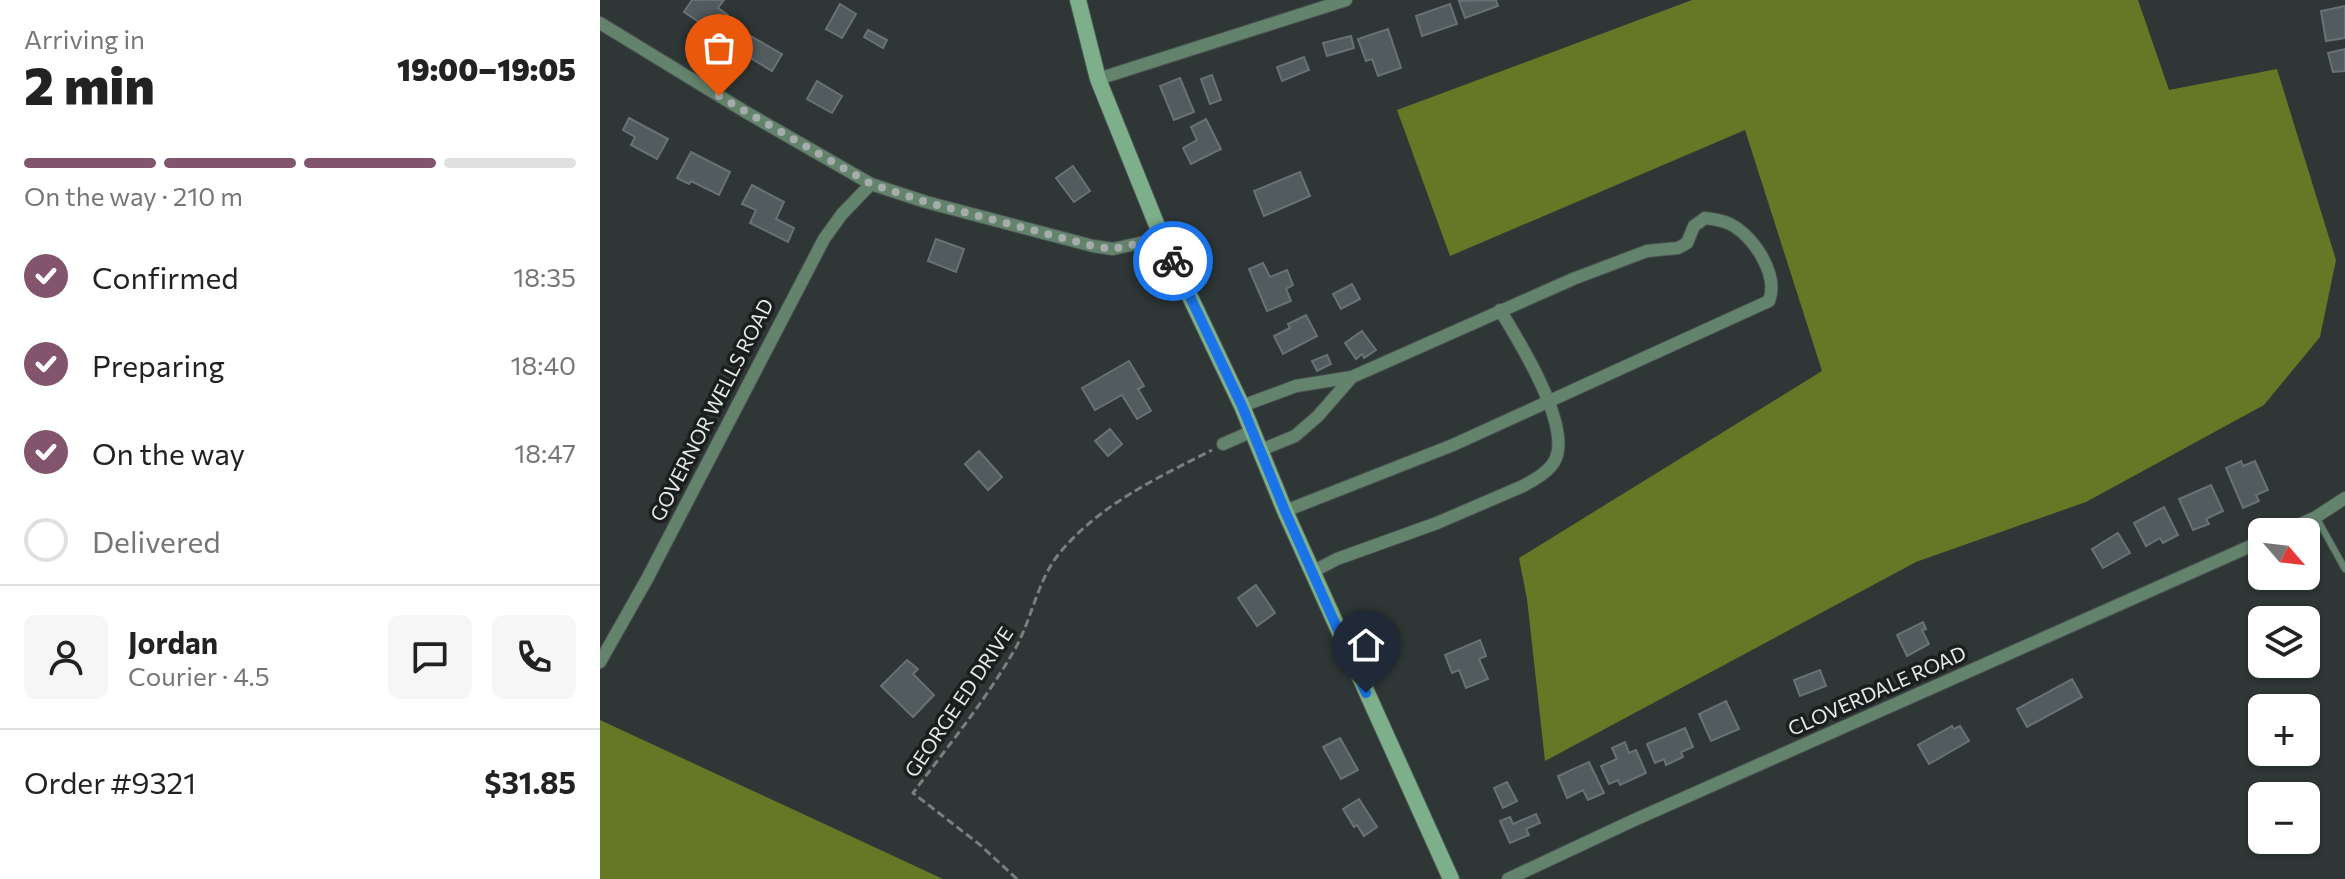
<!DOCTYPE html>
<meta charset="utf-8">
<style>
body{margin:0;font-family:Commissioner,sans-serif;background:#f6f6f6;color:#222;height:100vh;display:flex;flex-direction:column;font-size:30px;white-space:nowrap}
*{box-sizing:border-box;margin:0}
p{font-size:26px;color:#767676}
.icon{flex:none;width:44px;height:44px;fill:none;stroke:currentColor;stroke-width:2;stroke-linecap:round;stroke-linejoin:round}
.map{position:relative;flex:1;overflow:hidden}
.side{display:flex;flex-direction:column;background:#fff;width:600px}
.side>*{flex:none}
.needle{width:52px;rotate:118deg}
.tools{position:absolute;left:1648px;top:518px;display:grid;gap:16px}
.tools a{display:grid;place-items:center;width:72px;height:72px;border-radius:12px;background:#fff;box-shadow:0 2px 6px #0004;font-size:40px}
.pin{position:absolute;display:grid;place-items:center;width:68px;height:68px;color:#fff;margin:-82px -34px;border-radius:50% 50% 50% 0;rotate:-45deg;box-shadow:0 0 8px #0007}
.pin .icon{rotate:45deg}
.courier{position:absolute;display:grid;place-items:center;width:80px;height:80px;margin:-40px;border:6px solid #1a73e8;border-radius:50%;background:#fff;color:#222;box-shadow:0 2px 10px #0007}
.headline em{font-style:normal;font-weight:800}
.headline div{display:flex;flex-direction:column-reverse}
.headline{display:flex;align-items:center;justify-content:space-between;height:136px;padding:0 24px}
h1{font-size:52px;font-weight:800;line-height:60px}
.bar{display:grid;grid-template-columns:repeat(4,1fr);gap:12px 8px;align-content:center;height:96px;padding:0 24px}
.bar i{height:10px;border-radius:6px;background:#e0e0e0}
.bar .current{background:#82546e}
.bar p{grid-column:span 4}
.line{display:flex;align-items:center;gap:20px;padding:0 24px;border-top:2px solid #e0e0e0}
.line div{flex:1}
.round{display:grid;place-items:center;flex:none;width:84px;height:84px;border-radius:12px;background:#f6f6f6}
ol{padding:0 24px;list-style:none}
li{display:flex;align-items:center;gap:24px;height:88px}
li p{margin-inline-start:auto}
li .icon{padding:8px;border-radius:50%;background:#82546e;color:#fff;stroke-width:4}
li:last-child{color:#767676}
li i{width:44px;height:44px;border:4px solid #e0e0e0;border-radius:50%}
main{display:flex;flex:1;min-height:0}
.map>svg:first-child{display:block}
</style>
<main>
<section class="side">
<div class="headline"><div><h1>2 min</h1><p>Arriving in</p></div><em>19:00–19:05</em></div>
<div class="bar"><i class="current"></i><i class="current"></i><i class="current"></i><i></i><p>On the way · 210 m</p></div>
<ol>
<li><svg class="icon" aria-label="check" viewBox="0 0 24 24"><path d="M5 12l5 5 9-10"/></svg>Confirmed<p>18:35</p></li>
<li><svg class="icon" aria-label="check" viewBox="0 0 24 24"><path d="M5 12l5 5 9-10"/></svg>Preparing<p>18:40</p></li>
<li><svg class="icon" aria-label="check" viewBox="0 0 24 24"><path d="M5 12l5 5 9-10"/></svg>On the way<p>18:47</p></li>
<li><i></i>Delivered</li>
</ol>
<div class="line" style="height:144px"><a class="round"><svg class="icon" aria-label="person" viewBox="0 0 24 24"><circle cx="12" cy="8" r="4"/><path d="M4 21q1-7 8-7t8 7"/></svg></a><div><b>Jordan</b><p>Courier · 4.5</p></div><a class="round"><svg class="icon" aria-label="chat" viewBox="0 0 24 24"><path d="M4 5h16v11H9l-5 4z"/></svg></a><a class="round"><svg class="icon" aria-label="phone" viewBox="0 0 24 24"><path d="M5 4h4l2 5-3 2q2 4 5 5l2-3 5 2v4C11 20 4 13 5 4z"/></svg></a></div>
<div class="line" style="height:104px"><div>Order #9321</div><b>$31.85</b></div>
</section>
<div class="map">
<svg width="1745" height="879" viewBox="0 0 1745 879">
<rect width="100%" height="100%" fill="#2e3736"/>
<g fill="#667825">
<polygon points="1092,0 1538,0 1569,90 1677,69 1736,260 1720,337 1664,405 1486,502 1316,562 945,761 927,599 919,558 1222,371 1145,130 850,256 797,110"/>
<polygon points="0,720 343,879 0,879"/>
</g>
<g fill="#525b5e" stroke="#687275" stroke-width="2">
<polygon points="92,0 124,0 118,8 128,15 115,33 84,12"/>
<polygon points="896,0 898,6 865,18 859,1"/>
<polygon points="240,4 256,14 242,38 226,29"/>
<polygon points="850,4 857,24 822,36 816,16"/>
<polygon points="1745,6 1745,38 1726,41 1721,11"/>
<polygon points="788,29 801,68 778,76 772,59 766,61 758,39"/>
<polygon points="268,30 287,40 283,48 264,37"/>
<polygon points="147,34 182,54 172,71 137,50"/>
<polygon points="751,36 754,48 727,56 723,43"/>
<polygon points="1745,49 1745,71 1733,72 1728,53"/>
<polygon points="704,57 709,70 682,81 677,67"/>
<polygon points="612,75 621,100 610,104 601,79"/>
<polygon points="580,78 594,112 574,120 560,86"/>
<polygon points="217,81 242,96 232,113 207,99"/>
<polygon points="29,118 68,139 57,159 31,145 35,137 23,130"/>
<polygon points="606,119 621,149 591,164 583,148 597,140 591,127"/>
<polygon points="91,152 130,172 119,195 91,181 89,184 77,178"/>
<polygon points="473,166 490,191 474,202 456,178"/>
<polygon points="700,172 710,196 664,216 654,191"/>
<polygon points="152,185 184,202 176,219 194,228 188,242 150,223 156,210 142,204"/>
<polygon points="336,239 364,249 356,272 328,261"/>
<polygon points="663,263 670,277 687,270 693,285 686,289 691,301 667,311 649,269"/>
<polygon points="752,284 760,299 741,309 733,294"/>
<polygon points="706,315 717,336 683,354 674,336 690,328 688,324"/>
<polygon points="762,331 776,350 764,358 762,354 756,359 745,343"/>
<polygon points="727,355 731,364 717,371 712,361"/>
<polygon points="529,361 544,386 538,389 551,411 537,419 522,395 495,410 482,388"/>
<polygon points="510,429 522,444 508,456 495,441"/>
<polygon points="379,451 402,477 388,490 365,464"/>
<polygon points="1641,461 1643,466 1655,461 1668,490 1656,495 1659,501 1643,508 1626,468"/>
<polygon points="1611,485 1623,511 1606,519 1609,524 1593,530 1579,499"/>
<polygon points="1564,507 1578,535 1563,543 1560,538 1546,546 1534,523"/>
<polygon points="1518,533 1530,553 1503,568 1492,549"/>
<polygon points="656,585 675,613 657,626 638,598"/>
<polygon points="1323,622 1326,629 1322,630 1329,644 1307,656 1297,635"/>
<polygon points="880,640 886,656 879,659 888,679 866,688 859,670 852,673 845,655"/>
<polygon points="307,660 318,669 313,674 334,695 313,717 281,686"/>
<polygon points="1220,670 1226,686 1200,696 1194,680"/>
<polygon points="1472,679 1482,697 1427,727 1417,709"/>
<polygon points="1126,701 1139,729 1111,741 1099,714"/>
<polygon points="1352,726 1354,729 1360,726 1369,741 1329,764 1318,745"/>
<polygon points="1085,728 1093,747 1081,752 1083,757 1066,765 1064,759 1055,763 1047,744"/>
<polygon points="740,738 758,770 741,779 723,747"/>
<polygon points="1025,742 1029,753 1036,750 1046,773 1020,785 1018,780 1009,784 1001,766 1017,759 1012,748"/>
<polygon points="989,762 1004,793 988,800 983,790 967,798 958,776"/>
<polygon points="907,782 917,801 903,808 894,788"/>
<polygon points="759,799 777,827 764,836 757,825 754,827 743,809"/>
<polygon points="936,814 940,823 926,829 929,835 910,843 900,821 910,817 913,824"/>
</g>
<g fill="none" stroke-linecap="round" stroke-linejoin="round">
<g stroke="#4b5453" stroke-width="8">
<polyline id="service" points="1716,517 1745,569"/>
</g>
<g stroke="#4b5453" stroke-width="14">
<g id="minor">
<polyline points="0,23 144,111 271,184 326,202 493,246 513,249 562,238"/>
<polyline points="498,79 746,0"/>
<polyline points="642,406 696,386 752,377"/>
<polyline points="623,444 653,431"/>
<path d="M661 450 695 436 718 416 752 377 973 279 1047 251 1078 248 1087 243 1094 226 1105 218C1114 219 1122 220 1130 224 1154 236 1179 275 1169 301L853 445 685 511"/>
<polyline points="1683,532 1716,517 1745,498"/>
<path d="M712 572 737 559 837 523 923 486C934 480 951 471 956 458 970 423 919 341 900 310"/>
<polyline points="0,662 47,579 224,239 242,214 271,184"/>
<polyline points="908,879 1032,821 1662,541"/>
</g>
</g>
<g stroke="#4b5453" stroke-width="18">
<polyline id="secondary" points="478,0 498,79 562,238 642,406 685,511 851,879"/>
</g>
<path stroke="#78807f" stroke-width="3" stroke-dasharray="8 4" stroke-linecap="butt" d="M417 879 379 844 313 793C348 746 386 700 415 649 433 617 437 579 462 550 503 503 557 478 612 450"/>
<use href="#service" stroke="#64836d" stroke-width="6"/>
<use href="#minor" stroke="#64836d" stroke-width="12"/>
<use href="#secondary" stroke="#7daf8b" stroke-width="16"/>
</g>
<g fill="none" stroke-linecap="round" stroke-linejoin="round">
<polyline stroke="#a5acab" stroke-width="8" stroke-dasharray="0 14.4" points="119,96 271,184 326,202 493,246 513,249 562,238 573,261"/>
<polyline stroke="#1a73e8" stroke-width="10" points="573,261 642,406 685,511 766,693"/>
</g>
<g text-anchor="middle" stroke-width="7" stroke-linejoin="round" paint-order="stroke">
<g font-size="20" fill="#e5ebea" stroke="#1a1e1d">
<text transform="translate(112 410) rotate(-63)" y="7">GOVERNOR WELLS ROAD</text>
<text transform="translate(1277 691) rotate(-24)" y="7">CLOVERDALE ROAD</text>
<text transform="translate(359 702) rotate(-56)" y="7">GEORGE ED DRIVE</text>
</g>
</g>
</svg>
<div class="tools">
<a><svg class="needle" viewBox="-14 -14 28 28"><path d="M0-13l5 13h-10z" fill="#e53935"/><path d="M0 13l5-13h-10z" fill="#767676"/></svg></a>
<a><svg class="icon" aria-label="layers" viewBox="0 0 24 24"><path d="M12 4l9 5-9 5-9-5zM3 14l9 5 9-5"/></svg></a>
<a>+</a>
<a>−</a>
</div>
<div class="pin" style="left:119px;top:96px;background:#ea580c"><svg class="icon" aria-label="bag" viewBox="0 0 24 24"><path d="M5 8h14l-1 12H6zM9 8a3 3 0 0 1 6 0"/></svg></div>
<div class="pin" style="left:766px;top:693px;background:#1f2937"><svg class="icon" aria-label="home" viewBox="0 0 24 24"><path d="M3 11l9-7 9 7M6 9v11h12V9"/></svg></div>
<div class="courier" style="left:573px;top:261px"><svg class="icon" aria-label="bike" viewBox="0 0 24 24"><circle cx="6" cy="16" r="4"/><circle cx="18" cy="16" r="4"/><path d="M6 16l4-8h5l3 8M10 8l3 8H6M13 5h3"/></svg></div>
</div>
</main>
